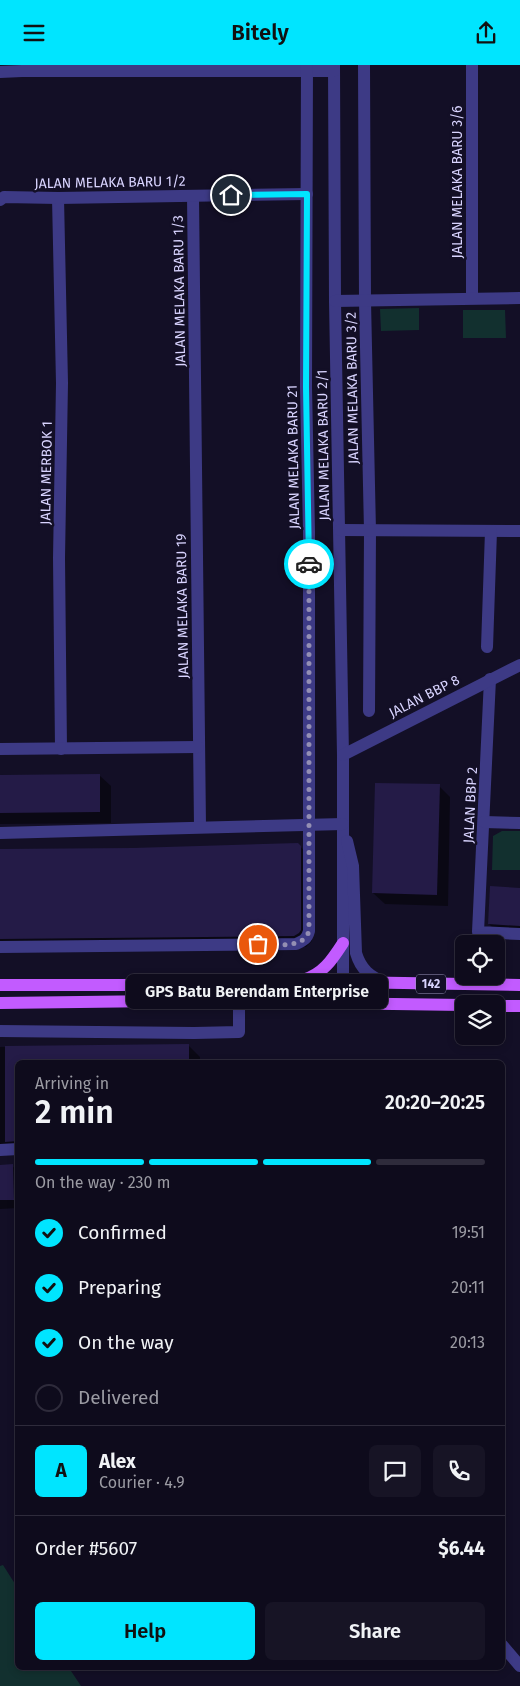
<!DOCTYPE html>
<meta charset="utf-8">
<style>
body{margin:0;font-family:"Fira Sans",sans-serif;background:#171425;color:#f1f3f6;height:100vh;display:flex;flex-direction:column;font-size:19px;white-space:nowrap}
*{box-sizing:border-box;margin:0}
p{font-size:16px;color:#9b9ba3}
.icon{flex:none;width:28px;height:28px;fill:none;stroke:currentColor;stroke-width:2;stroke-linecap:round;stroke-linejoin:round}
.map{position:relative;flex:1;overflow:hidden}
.side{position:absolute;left:15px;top:995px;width:490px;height:610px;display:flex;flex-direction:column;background:#0e0b1c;border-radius:8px;box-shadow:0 2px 8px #0003,0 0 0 1px #2e2b3b}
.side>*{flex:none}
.controls{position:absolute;left:455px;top:870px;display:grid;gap:10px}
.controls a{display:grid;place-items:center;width:50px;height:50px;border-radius:8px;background:#0e0b1c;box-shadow:0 2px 8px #0003,0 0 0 1px #2e2b3b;font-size:25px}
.pin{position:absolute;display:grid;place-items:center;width:42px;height:42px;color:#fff;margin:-21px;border:2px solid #fff;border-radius:50%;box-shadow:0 1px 5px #0007}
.courier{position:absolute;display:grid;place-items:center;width:50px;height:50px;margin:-25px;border:4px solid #00e5ff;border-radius:50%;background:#fff;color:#222;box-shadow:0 1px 6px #0007}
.bubble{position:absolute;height:35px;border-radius:8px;background:#0e0b1c;box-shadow:0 2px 8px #0003,0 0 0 1px #2e2b3b;font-size:16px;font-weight:600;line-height:35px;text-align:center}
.summary em{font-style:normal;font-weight:600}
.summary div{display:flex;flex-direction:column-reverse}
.summary{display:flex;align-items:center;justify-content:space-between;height:85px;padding:0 20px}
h1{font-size:32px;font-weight:600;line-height:38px}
.bar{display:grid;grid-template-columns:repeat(4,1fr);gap:8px 5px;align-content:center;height:60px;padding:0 20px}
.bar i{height:6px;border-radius:4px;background:#2e2b3b}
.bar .current{background:#00e5ff}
.bar p{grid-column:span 4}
.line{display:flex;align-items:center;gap:12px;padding:0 20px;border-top:1px solid #2e2b3b}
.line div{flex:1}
.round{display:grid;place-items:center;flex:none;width:52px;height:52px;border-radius:8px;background:#171425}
ol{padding:0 20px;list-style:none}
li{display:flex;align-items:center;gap:15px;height:55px}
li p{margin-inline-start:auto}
li .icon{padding:5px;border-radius:50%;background:#00e5ff;color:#111;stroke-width:4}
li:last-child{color:#9b9ba3}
li i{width:28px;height:28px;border:2px solid #2e2b3b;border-radius:50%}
.button{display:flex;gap:10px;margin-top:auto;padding:10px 20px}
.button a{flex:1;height:58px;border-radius:8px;background:#00e5ff;color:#111;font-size:20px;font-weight:600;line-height:58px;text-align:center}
.button a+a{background:#171425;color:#f1f3f6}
header{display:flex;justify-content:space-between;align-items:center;height:65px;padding:0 20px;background:#00e5ff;color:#111;font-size:22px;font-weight:600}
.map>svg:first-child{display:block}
</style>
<header><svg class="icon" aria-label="menu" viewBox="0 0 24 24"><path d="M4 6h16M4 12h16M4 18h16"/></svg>Bitely<svg class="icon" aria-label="share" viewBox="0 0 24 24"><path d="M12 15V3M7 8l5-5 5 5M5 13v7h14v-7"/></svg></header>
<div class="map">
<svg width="520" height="1621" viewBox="0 0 520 1621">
<rect width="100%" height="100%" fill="#130f26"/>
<g fill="#12302f">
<polygon points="419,243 419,265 381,266 380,244"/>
<polygon points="463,245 505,245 506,273 463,273"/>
<polygon points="502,766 520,766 520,805 492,805 493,771"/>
<polygon points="3,1500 17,1522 18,1602 69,1603 81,1621 0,1621 0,1501"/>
</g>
<g fill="#0007">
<polygon points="99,710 111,721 111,758 0,759 0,711"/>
<polygon points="439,721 450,732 448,841 385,839 373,828"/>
<polygon points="298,779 312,794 312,876 306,882 12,885 0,888 0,786 133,784"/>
<polygon points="520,824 520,871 500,870 489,859"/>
<polygon points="188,980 200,992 200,998 18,998 18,1087 0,1088 0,982"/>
<polygon points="0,1101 12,1101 18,1106 18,1143 0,1144"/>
</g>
<g fill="#241b47">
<polygon points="100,709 100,747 0,748 0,710"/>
<polygon points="375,718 440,719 437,830 372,828"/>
<polygon points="298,778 301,781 301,865 299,868 294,871 0,874 0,784 133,783"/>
<polygon points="490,821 520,823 520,861 488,859"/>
<polygon points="189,979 189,998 18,998 18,1076 5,1077 5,981"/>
<polygon points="13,1099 14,1135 0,1135 0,1100"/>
</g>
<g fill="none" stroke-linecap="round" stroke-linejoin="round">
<g stroke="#3d3a85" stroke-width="12">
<polyline points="334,0 335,236 343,690 343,939"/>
<polyline points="364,0 365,236 370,466 369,646"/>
<polyline points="472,0 472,233"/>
<polyline points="0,7 22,6 334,6"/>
<polyline points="193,131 200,762"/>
<polyline points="58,133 62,318 59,493 61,684"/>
<polyline points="0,135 4,132 58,133 307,129"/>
<polyline points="335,236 520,233"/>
<polyline points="340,465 520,466"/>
<polyline points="487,582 491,466"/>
<polyline points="490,614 478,867 520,869"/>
<polyline points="0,684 198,682"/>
<polyline points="343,690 520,600"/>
<polyline points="484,757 520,758"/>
<polyline points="0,768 343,759"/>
<path d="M347 776 353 801 356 888C361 905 370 911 385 918"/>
<path d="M0 882 296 879C303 876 307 874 309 866V466L306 322 307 0"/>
<polyline points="0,966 194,968 239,967 239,935"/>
<polyline points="0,1085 18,1084"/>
<polyline points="502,1580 520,1601"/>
</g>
<g stroke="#c25bff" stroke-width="12">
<path d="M303 915C323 909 332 895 343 878"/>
<polyline points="0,920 122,920 343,917 520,920"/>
<polyline points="0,938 239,935 323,938 464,940"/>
<polyline points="496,941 520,941"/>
</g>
</g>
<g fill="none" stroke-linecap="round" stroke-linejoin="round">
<path stroke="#948fb3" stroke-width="5" stroke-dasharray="0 9" d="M258 879C274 879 303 885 309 866V499"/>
<polyline stroke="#00e5ff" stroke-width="6" points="231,130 307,129 306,322 309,499"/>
</g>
<g text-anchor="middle" stroke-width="5" stroke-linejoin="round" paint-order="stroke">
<rect fill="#130f26" stroke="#9e99be" stroke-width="1" x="416" y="909.5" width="30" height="19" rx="4"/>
<g font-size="12" font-weight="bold" fill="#d9d4ff">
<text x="431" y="923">142</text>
</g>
<g font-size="14" fill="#d9d4ff" stroke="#130f26">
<text transform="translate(110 117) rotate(-1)" y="5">JALAN MELAKA BARU 1/2</text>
<text transform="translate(457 117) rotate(-90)" y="5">JALAN MELAKA BARU 3/6</text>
<text transform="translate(179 226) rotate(-91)" y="5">JALAN MELAKA BARU 1/3</text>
<text transform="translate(352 323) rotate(-91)" y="5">JALAN MELAKA BARU 3/2</text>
<text transform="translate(323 380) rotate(-91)" y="5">JALAN MELAKA BARU 2/1</text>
<text transform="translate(293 392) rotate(-91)" y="5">JALAN MELAKA BARU 21</text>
<text transform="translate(46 408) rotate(-89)" y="5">JALAN MERBOK 1</text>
<text transform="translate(182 541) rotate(-91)" y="5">JALAN MELAKA BARU 19</text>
<text transform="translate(424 631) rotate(-27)" y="5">JALAN BBP 8</text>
<text transform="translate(470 740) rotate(-87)" y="5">JALAN BBP 2</text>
</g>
</g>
</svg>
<div class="controls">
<a><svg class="icon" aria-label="locate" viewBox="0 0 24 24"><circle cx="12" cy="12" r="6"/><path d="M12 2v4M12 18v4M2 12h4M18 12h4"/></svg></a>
<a><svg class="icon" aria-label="layers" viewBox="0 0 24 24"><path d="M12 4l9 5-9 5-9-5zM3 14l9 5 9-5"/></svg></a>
</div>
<div class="pin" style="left:258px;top:879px;background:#ea580c"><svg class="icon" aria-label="bag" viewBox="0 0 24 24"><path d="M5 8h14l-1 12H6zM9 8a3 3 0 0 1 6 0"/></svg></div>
<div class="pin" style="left:231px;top:130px;background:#1f2937"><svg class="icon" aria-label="home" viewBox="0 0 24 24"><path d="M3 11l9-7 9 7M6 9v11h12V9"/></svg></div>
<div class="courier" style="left:309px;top:499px"><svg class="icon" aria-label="car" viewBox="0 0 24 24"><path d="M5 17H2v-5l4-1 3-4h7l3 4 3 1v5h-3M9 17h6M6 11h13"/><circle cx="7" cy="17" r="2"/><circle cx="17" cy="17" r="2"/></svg></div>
<div class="bubble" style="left:126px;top:909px;width:262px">GPS Batu Berendam Enterprise</div>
<section class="side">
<div class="summary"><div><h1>2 min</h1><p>Arriving in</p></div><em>20:20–20:25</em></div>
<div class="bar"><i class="current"></i><i class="current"></i><i class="current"></i><i></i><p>On the way · 230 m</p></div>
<ol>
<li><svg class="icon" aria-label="check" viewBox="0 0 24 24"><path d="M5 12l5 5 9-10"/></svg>Confirmed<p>19:51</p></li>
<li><svg class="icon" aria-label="check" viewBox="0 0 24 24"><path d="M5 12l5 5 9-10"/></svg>Preparing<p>20:11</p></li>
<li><svg class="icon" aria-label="check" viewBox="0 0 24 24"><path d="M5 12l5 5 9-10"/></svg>On the way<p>20:13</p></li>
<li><i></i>Delivered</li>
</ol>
<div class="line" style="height:90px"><b class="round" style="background:#00e5ff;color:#111">A</b><div><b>Alex</b><p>Courier · 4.9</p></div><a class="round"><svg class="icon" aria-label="chat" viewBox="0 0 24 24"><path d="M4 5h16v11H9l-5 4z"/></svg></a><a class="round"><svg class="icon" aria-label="phone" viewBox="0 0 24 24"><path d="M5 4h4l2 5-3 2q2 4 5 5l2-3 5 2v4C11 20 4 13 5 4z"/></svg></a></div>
<div class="line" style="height:65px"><div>Order #5607</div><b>$6.44</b></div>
<div class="button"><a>Help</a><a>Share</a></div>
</section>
</div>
